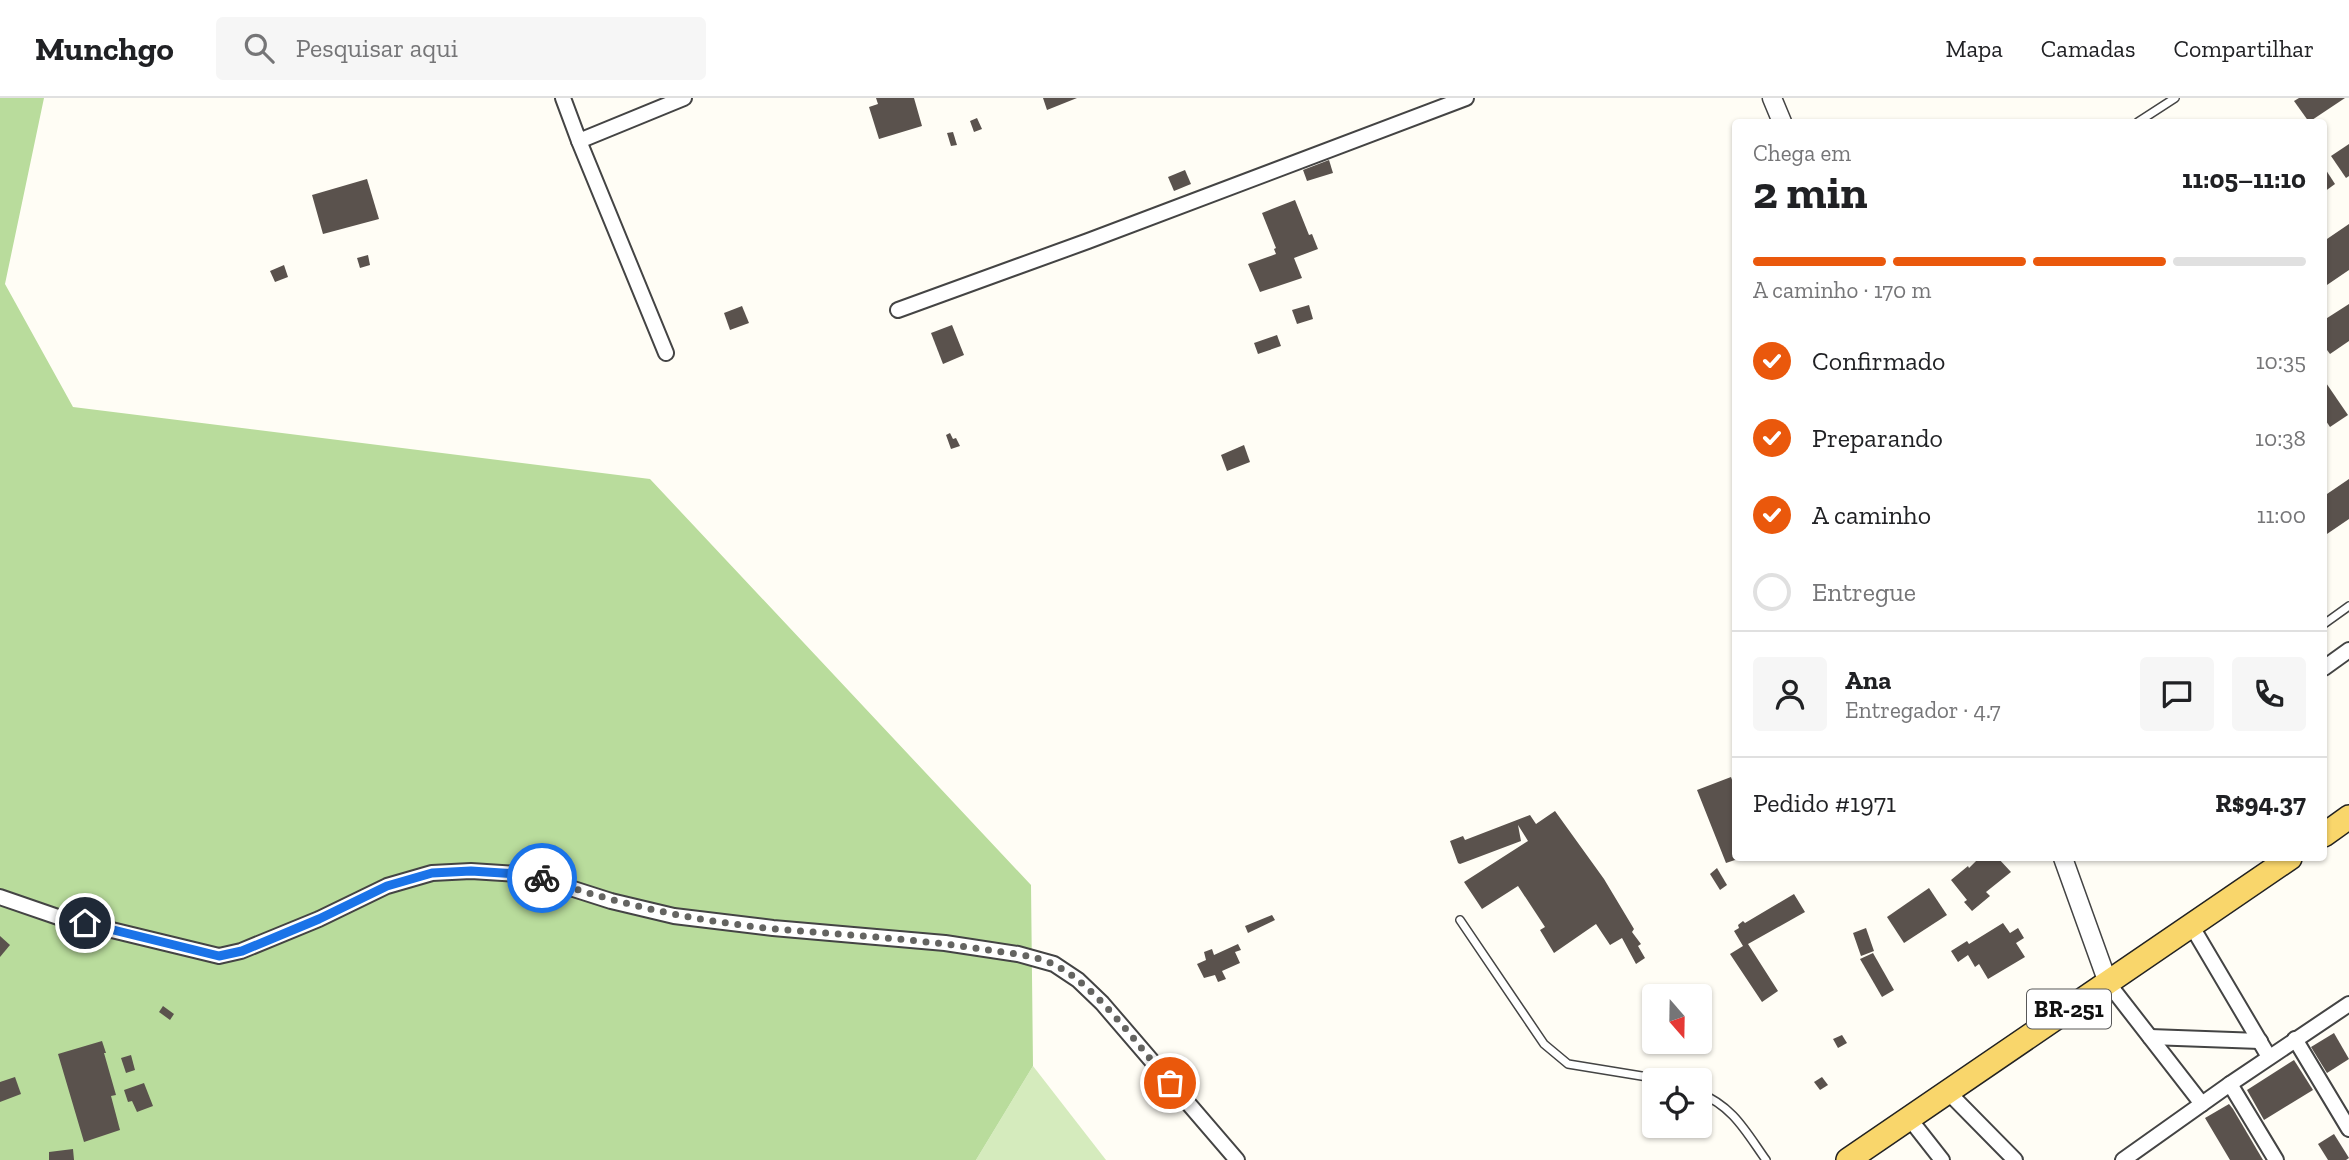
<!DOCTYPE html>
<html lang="pt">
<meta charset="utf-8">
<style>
body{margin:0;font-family:"Zilla Slab",serif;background:#f6f6f6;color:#202124;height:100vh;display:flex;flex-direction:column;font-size:26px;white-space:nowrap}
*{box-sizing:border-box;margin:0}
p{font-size:23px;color:#757577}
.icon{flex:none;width:38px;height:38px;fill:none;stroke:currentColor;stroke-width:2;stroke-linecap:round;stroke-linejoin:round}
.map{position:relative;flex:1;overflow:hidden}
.drawer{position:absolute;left:1732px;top:21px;width:595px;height:742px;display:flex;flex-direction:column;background:#fff;border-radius:7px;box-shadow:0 2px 5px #0004}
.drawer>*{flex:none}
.needle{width:46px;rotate:160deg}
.fabs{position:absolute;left:1642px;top:886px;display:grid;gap:14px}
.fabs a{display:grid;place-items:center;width:70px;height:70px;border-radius:7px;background:#fff;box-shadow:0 2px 5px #0004;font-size:35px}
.pin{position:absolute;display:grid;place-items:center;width:60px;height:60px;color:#fff;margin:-30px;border:4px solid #fff;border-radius:50%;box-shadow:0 2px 7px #0007}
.courier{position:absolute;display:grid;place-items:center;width:70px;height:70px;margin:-35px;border:5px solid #1a73e8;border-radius:50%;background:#fff;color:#222;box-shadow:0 2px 9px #0007}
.overview em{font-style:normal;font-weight:800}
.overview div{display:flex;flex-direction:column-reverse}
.overview{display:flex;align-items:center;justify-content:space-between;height:119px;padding:0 21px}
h1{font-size:46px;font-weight:800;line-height:52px}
.bar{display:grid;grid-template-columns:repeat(4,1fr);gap:10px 7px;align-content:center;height:84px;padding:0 21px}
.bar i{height:9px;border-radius:5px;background:#e0e0e0}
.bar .selected{background:#ea580c}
.bar p{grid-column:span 4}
.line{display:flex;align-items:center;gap:18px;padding:0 21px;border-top:2px solid #e0e0e0}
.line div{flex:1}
.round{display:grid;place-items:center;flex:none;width:74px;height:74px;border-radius:7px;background:#f6f6f6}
ol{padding:0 21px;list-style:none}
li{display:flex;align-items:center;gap:21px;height:77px}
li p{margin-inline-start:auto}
li .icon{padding:7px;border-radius:50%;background:#ea580c;color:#fff;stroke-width:4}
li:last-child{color:#757577}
li i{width:38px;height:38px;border:4px solid #e0e0e0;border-radius:50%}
header{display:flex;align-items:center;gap:42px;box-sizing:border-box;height:98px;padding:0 35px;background:#fff;border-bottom:2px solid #e0e0e0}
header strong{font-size:33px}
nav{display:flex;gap:38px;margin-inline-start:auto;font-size:24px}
.search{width:490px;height:63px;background:#f6f6f6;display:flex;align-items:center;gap:18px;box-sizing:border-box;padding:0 24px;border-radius:7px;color:#757577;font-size:26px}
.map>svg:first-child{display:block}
</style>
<header>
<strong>Munchgo</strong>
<div class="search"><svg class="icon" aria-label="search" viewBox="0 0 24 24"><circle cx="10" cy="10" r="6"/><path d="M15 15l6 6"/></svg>Pesquisar aqui</div>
<nav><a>Mapa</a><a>Camadas</a><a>Compartilhar</a></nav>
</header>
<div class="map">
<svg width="2349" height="1062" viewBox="0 0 2349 1062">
<rect width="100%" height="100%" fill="#fffdf5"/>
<polygon fill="#d5ebbd" points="1033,968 1106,1062 976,1062"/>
<polygon fill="#b9dc9c" points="0,0 44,0 5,186 73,309 650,381 1031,787 1033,968 976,1062 0,1062"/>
<g fill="#5a524d">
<polygon points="876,0 914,0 922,28 879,41 869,9 878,6"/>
<polygon points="1043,0 1077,0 1047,12"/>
<polygon points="2299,0 2345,0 2309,24 2294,3"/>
<polygon points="977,20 982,31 974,34 970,23"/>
<polygon points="953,34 957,47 951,48 947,35"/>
<polygon points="2349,46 2349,78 2346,80 2331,58"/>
<polygon points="1329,62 1333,75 1307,83 1303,72"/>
<polygon points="2324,69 2335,86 2324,94"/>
<polygon points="1185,72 1191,86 1174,93 1168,79"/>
<polygon points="367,81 379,121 323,136 312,97"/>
<polygon points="1295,102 1309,137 1312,136 1318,151 1294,160 1302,180 1260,194 1248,166 1276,156 1274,151 1276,150 1262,115"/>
<polygon points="2349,126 2349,172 2324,189 2324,143"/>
<polygon points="368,157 370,167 360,170 357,160"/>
<polygon points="284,167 288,179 275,184 270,173"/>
<polygon points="2349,206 2349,243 2330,256 2324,248 2324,222"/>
<polygon points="1309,207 1313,221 1297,226 1292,212"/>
<polygon points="742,208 749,225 730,232 724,215"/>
<polygon points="952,227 964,257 943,266 931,235"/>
<polygon points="1277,237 1281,248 1258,256 1254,245"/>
<polygon points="2324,282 2348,317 2330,329 2324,320"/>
<polygon points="950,335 953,341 956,340 960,348 951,351 946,337"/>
<polygon points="1244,347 1250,364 1227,373 1221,357"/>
<polygon points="2349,381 2349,421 2324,438 2324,398"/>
<polygon points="1731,679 1736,693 1736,760 1741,760 1726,765 1697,692"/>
<polygon points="1555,713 1604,781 1634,831 1632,834 1641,846 1638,848 1645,860 1636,866 1622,840 1610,847 1596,826 1554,855 1540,832 1545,829 1518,788 1482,811 1464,784 1528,743 1518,727 1521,743 1460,766 1458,765 1450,743 1463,738 1465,742 1530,717 1536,726"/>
<polygon points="1979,760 1998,760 2011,774 1986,794 1990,798 1972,813 1964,804 1967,802 1951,782 1968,768 1969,770"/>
<polygon points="1717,770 1727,787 1720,792 1710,776"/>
<polygon points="1929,790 1947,817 1904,845 1887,819"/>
<polygon points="1794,796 1805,814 1748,846 1778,893 1762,904 1730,856 1743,848 1734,833 1739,830 1738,827 1743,823 1745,825"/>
<polygon points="1272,817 1275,822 1248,835 1245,828"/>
<polygon points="2003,825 2010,835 2018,830 2024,840 2016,845 2025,859 1988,881 1979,866 1975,869 1968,857 1958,864 1951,853 1967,843 1969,846"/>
<polygon points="1866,830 1874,853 1861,858 1853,835"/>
<polygon points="0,838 10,847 0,859"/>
<polygon points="1238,846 1241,852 1235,854 1240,865 1222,873 1226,881 1218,884 1215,877 1204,880 1197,866 1206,862 1204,854 1212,851 1214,857"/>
<polygon points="1873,855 1894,892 1882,899 1860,861"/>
<polygon points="163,908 174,916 170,922 159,914"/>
<polygon points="2334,935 2349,961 2327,975 2311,949"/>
<polygon points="1842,937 1847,945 1838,950 1833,941"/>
<polygon points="102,943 106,955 104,955 116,997 111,998 120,1032 84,1044 58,956"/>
<polygon points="131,957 135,972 126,975 121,960"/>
<polygon points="2294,962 2313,992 2264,1022 2247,992"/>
<polygon points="15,979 21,996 0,1004 0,984"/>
<polygon points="1822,979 1828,987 1820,992 1814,984"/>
<polygon points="144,985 153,1008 137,1014 132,1003 128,1004 124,992"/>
<polygon points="2229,1006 2233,1011 2263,1062 2230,1062 2205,1020"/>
<polygon points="2334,1036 2349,1060 2346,1062 2328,1062 2318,1046"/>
<polygon points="73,1051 74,1062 49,1062 49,1054"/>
</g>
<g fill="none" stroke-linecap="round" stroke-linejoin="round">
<g stroke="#444" stroke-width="10">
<g id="service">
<polyline points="2138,24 2175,0"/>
<polyline points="2324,526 2349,508"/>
<polyline points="1460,822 1544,946 1568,966 1666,982"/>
<path d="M1699 995C1733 1008 1746 1034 1766 1062"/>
</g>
</g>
<g stroke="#444" stroke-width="18">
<g id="minor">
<polyline points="563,0 579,43 684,0"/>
<polyline points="579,43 666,255"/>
<polyline points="898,212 1088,143 1466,0"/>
<polyline points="2324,570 2349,552"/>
<polyline points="0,799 58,819 219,858 241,853 319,821 387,788 432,775 471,773 518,776 539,780 611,803 674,818 773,830 945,845 1018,856 1054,866 1078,882 1102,905 1237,1062"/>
<polyline points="2191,827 2269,959"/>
<polyline points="2108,885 2202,1006"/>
<polyline points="2150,939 2260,943"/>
<polyline points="2295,941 2349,1031"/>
<polyline points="2230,986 2276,1062"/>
<polyline points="1948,994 2015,1062"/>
<polyline points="1909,1020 1942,1062"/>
<polyline points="2123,1062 2230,986 2349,906"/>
</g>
</g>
<g stroke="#444" stroke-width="21">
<g id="tertiary">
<polyline points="1772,0 1782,24"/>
<polyline points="2063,760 2108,885"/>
</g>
</g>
<g stroke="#222" stroke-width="26">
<g id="primary">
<polyline points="2324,737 2349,719"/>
<polyline points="1848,1062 2290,760"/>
</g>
</g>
<use href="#service" stroke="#fff" stroke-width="7"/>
<use href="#minor" stroke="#fff" stroke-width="14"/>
<use href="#tertiary" stroke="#fff" stroke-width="18"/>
<use href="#primary" stroke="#f9d66b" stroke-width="23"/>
</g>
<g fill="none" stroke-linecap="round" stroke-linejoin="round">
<path stroke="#646461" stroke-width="7" stroke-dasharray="0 12.6" d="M542 780C620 807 694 823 776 831 847 837 918 841 988 852 1009 855 1035 857 1055 867 1097 888 1139 949 1170 985"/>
<polyline stroke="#1a73e8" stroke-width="9" points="85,825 219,858 242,853 319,821 387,788 432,775 471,773 518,776 542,780"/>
</g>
<g text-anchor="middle" stroke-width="7" stroke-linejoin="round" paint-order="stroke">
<rect fill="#fff" stroke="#585858" stroke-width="2" x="2027" y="891.5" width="84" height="39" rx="5"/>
<g font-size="23" font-weight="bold" fill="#111">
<text x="2069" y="919">BR-251</text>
</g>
</g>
</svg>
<div class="fabs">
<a><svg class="needle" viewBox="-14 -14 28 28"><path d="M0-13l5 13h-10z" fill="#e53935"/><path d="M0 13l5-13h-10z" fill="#757577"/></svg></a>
<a><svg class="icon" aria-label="locate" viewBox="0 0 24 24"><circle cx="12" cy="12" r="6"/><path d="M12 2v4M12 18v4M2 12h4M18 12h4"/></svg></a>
</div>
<div class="pin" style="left:1170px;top:985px;background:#ea580c"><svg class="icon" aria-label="bag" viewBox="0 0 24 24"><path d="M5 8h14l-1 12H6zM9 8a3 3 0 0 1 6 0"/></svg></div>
<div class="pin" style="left:85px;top:825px;background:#1f2937"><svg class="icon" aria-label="home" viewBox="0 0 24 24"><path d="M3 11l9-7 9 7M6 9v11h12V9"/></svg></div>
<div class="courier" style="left:542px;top:780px"><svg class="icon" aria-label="bike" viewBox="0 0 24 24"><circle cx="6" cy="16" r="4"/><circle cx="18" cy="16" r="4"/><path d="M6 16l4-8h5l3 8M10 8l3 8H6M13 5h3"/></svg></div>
<section class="drawer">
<div class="overview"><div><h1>2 min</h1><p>Chega em</p></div><em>11:05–11:10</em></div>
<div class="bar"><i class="selected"></i><i class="selected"></i><i class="selected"></i><i></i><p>A caminho · 170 m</p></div>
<ol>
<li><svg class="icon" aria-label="check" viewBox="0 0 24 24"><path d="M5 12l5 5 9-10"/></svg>Confirmado<p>10:35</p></li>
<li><svg class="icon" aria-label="check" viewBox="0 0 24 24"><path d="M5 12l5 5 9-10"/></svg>Preparando<p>10:38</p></li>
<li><svg class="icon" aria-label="check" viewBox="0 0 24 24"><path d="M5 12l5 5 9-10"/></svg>A caminho<p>11:00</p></li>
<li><i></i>Entregue</li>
</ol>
<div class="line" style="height:126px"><a class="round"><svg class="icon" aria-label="person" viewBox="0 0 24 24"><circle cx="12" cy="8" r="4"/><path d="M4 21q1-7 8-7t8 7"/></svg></a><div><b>Ana</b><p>Entregador · 4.7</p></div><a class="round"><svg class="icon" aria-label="chat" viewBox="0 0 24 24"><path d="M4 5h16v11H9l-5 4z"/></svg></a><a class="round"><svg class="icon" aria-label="phone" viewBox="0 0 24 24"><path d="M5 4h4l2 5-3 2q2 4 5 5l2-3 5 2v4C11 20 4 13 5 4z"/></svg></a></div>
<div class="line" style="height:91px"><div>Pedido #1971</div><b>R$94.37</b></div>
</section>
</div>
